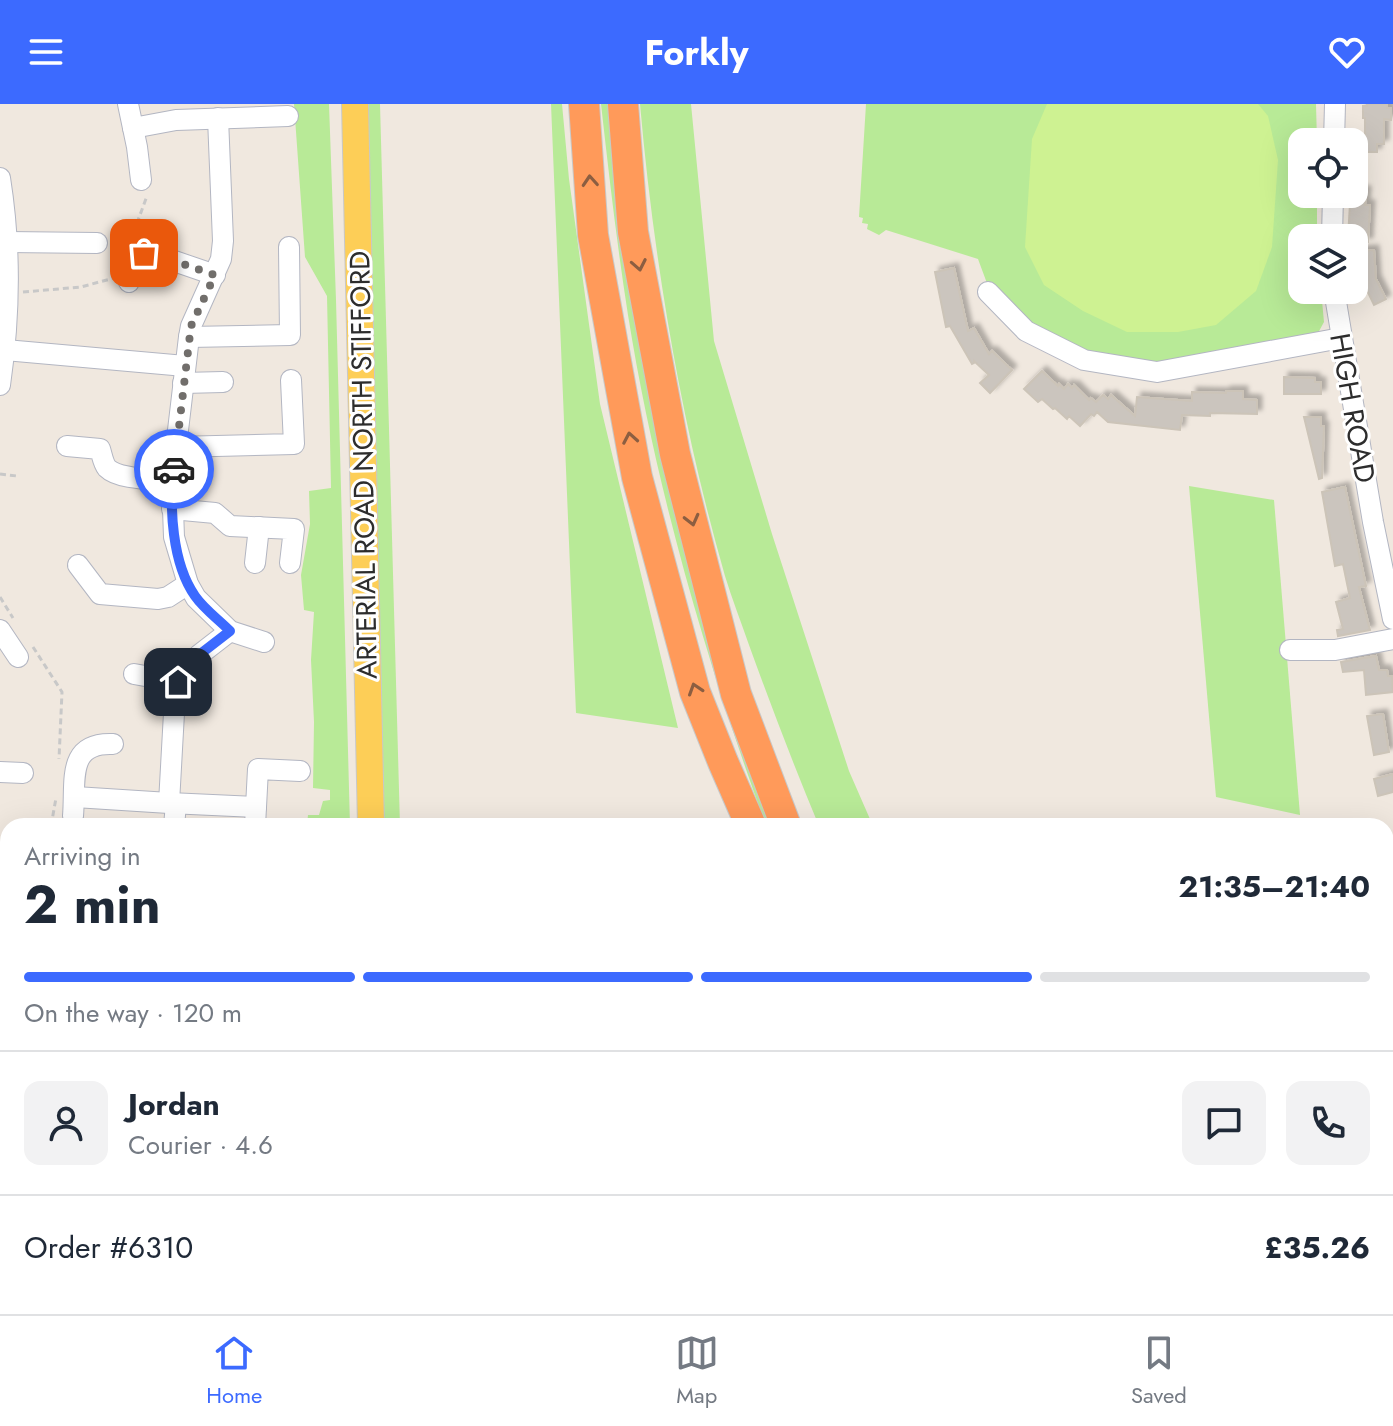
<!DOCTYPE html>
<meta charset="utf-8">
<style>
body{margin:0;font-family:Jost,sans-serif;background:#f2f2f3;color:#1f2937;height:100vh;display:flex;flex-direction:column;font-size:30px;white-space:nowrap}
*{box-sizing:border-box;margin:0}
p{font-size:26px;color:#747a83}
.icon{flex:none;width:44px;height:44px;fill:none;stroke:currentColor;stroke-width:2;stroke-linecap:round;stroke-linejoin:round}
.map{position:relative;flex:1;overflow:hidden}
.sheet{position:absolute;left:0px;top:714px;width:1394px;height:496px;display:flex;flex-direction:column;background:#fff;border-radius:24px 24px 0 0;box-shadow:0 8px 32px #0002}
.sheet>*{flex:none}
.fabs{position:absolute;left:1288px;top:24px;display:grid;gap:16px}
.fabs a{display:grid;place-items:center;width:80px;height:80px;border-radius:16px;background:#fff;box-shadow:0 8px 32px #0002;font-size:40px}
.pin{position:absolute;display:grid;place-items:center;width:68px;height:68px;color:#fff;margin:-34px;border-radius:16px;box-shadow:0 4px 12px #0006}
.courier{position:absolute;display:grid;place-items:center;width:80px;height:80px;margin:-40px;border:6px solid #3c6aff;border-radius:50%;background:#fff;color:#222;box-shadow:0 2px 10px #0007}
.overview em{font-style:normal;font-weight:700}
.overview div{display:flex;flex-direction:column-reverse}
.overview{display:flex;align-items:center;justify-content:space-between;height:136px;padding:0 24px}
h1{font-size:52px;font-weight:700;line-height:60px}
.bar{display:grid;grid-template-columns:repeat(4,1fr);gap:12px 8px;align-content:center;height:96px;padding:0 24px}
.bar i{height:10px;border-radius:6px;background:#e0e1e3}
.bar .on{background:#3c6aff}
.bar p{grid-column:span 4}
.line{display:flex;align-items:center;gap:20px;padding:0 24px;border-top:2px solid #e0e1e3}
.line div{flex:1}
.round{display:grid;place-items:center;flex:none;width:84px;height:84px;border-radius:16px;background:#f2f2f3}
header{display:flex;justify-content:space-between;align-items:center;height:104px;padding:0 24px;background:#3c6aff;color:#fff;font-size:36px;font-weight:700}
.dock{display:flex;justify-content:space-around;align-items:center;height:112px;border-top:2px solid #e0e1e3;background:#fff;font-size:22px;color:#747a83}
.dock a{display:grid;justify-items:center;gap:4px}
.dock .on{color:#3c6aff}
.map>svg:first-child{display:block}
</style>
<header><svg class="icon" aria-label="menu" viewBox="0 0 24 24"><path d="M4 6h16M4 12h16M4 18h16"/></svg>Forkly<svg class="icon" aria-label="heart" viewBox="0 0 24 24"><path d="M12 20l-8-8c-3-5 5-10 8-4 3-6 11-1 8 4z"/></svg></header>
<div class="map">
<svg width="1393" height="1210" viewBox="0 0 1393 1210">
<defs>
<filter id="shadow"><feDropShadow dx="4.5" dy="-4.5" stdDeviation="2" flood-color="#0004"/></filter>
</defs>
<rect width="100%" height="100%" fill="#f0e8df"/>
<g fill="#b8ea97">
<polygon points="294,0 329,0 336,196 350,722 311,722 307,720 308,711 319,711 323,697 330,696 330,686 313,684 314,618 311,556 314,508 304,506 301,471 310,420 309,387 331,384 327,192 305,153"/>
<polygon points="365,0 380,0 400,722 379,722"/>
<polygon points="551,0 562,0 569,75 600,300 678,624 576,609"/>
<path d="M601 0H610L619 84 777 722H766C706 556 656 386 628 211 617 141 609 71 601 0Z"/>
<path d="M640 0H691L714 237 772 430 849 667 873 722H819C794 662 771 602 749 541 741 518 732 495 725 472 681 319 654 158 640 0Z"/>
<polygon points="866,0 1316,0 1317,38 1302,38 1302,90 1317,90 1317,134 1302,134 1302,186 1321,186 1324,218 1318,229 1182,257 1133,261 1088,251 1047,232 988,182 978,155 886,126 879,131 867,125 868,120 862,119 863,114 859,113"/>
<polygon points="1189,382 1274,396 1300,711 1216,693"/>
<polygon points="54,1202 191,1202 191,1210 72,1210 55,1209"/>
</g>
<rect fill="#c9dbb4" x="1386" y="811" width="7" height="155"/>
<polygon fill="#cef292" points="1047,0 1258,0 1268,12 1278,56 1272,143 1256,187 1216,221 1178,228 1127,228 1083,207 1044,181 1025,143 1032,35"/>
<g fill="#cbc5be" stroke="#ccc4b8" stroke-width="2" filter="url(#shadow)">
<polygon points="1367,0 1387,0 1387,4 1391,4 1391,16 1384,15 1384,40 1377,40 1377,48 1365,48 1365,14 1363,14 1363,2 1367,2"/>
<polygon points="1354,86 1366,87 1365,101 1370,101 1368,138 1354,137 1354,134 1348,134 1350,100 1352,100"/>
<polygon points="1374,146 1376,175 1386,195 1374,201 1362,176 1360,147"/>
<polygon points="954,164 968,227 974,224 989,250 992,247 1012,266 990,289 980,279 989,271 974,257 974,259 972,260 950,222 946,223 935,168"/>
<polygon points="1042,267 1058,282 1059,280 1064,285 1068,280 1072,284 1074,281 1089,296 1091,294 1096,298 1103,291 1108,295 1111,291 1135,312 1137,293 1192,297 1192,288 1226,289 1226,287 1243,287 1243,295 1257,296 1257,310 1210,309 1210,312 1182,311 1180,326 1108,318 1097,308 1094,312 1091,310 1080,322 1069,312 1067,315 1055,304 1053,305 1042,295 1038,298 1024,285"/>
<polygon points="1284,273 1315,274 1315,278 1321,278 1321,290 1284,290"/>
<polygon points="1304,313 1321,313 1321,322 1324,322 1322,374 1319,375"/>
<polygon points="1345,383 1366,482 1359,483 1370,526 1338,532 1337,526 1343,525 1336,498 1350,494 1343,460 1335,462 1322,388"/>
<polygon points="1376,552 1379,566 1387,566 1388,572 1392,572 1393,588 1366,591 1364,566 1343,568 1341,558"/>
<polygon points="1383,610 1389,648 1374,651 1367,612"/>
<polygon points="1393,670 1393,688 1378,692 1374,675"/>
</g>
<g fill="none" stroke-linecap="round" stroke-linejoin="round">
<g stroke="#b3b6c2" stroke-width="22">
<g id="minor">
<polyline points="128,0 137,43 141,76"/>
<polyline points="218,14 223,137 221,155 191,222 189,233 172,377 174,433 188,480 196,494 230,527 264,538"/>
<polyline points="133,24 176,16 288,12"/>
<polyline points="1334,38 1335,0"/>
<path d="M0 74C11 143 10 212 0 281"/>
<polyline points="1332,134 1333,90"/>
<polyline points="7,138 97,139"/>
<polyline points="129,178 138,156 144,149 151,149 215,171"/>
<polyline points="1334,186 1373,418 1393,515"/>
<polyline points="988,188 1026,227 1084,256 1157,268 1341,234"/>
<polyline points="189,233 290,231 289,143"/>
<polyline points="5,246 185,262"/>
<polyline points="183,279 223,278"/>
<path d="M67 342 100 345C102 351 103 359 107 364 119 376 155 375 172 377"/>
<polyline points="176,343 294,340 291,276"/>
<polyline points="172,405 215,409 230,422 294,425 290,459"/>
<polyline points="255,459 259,423"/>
<polyline points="78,461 100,490 158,495 168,493 188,480"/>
<polyline points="0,526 18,553"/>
<polyline points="1290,546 1335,546 1393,535"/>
<polyline points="134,570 178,578 199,551 230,527"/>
<polyline points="0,668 23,669"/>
<polyline points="75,693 169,699 256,703"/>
<polyline points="169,699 174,609"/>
<path d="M73 712C76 677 66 638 113 640"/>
<polyline points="174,722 176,700"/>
<polyline points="255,722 258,665 300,667"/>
<polyline points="1386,768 1393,767"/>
<polyline points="0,785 8,788"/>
<polyline points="3,1040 2,1050 5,1087 8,1092"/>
<polyline points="1367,1202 1393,1206"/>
</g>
</g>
<g stroke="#c8c8c8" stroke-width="28">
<g id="major">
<polyline points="355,0 371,722"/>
<polyline points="374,1210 375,1202"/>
</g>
</g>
<g stroke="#c8c8c8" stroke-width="32">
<g id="highway">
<polyline points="584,0 593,131 637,373 695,588 723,658 751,722"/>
<polyline points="623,0 633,128 675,350 736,590 786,722"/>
<polyline points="938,1202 942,1210"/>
<polyline points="986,1202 992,1210"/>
<polyline points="1026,1202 1031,1210"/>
<polyline points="1094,1202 1100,1210"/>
</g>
</g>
<g stroke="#c8c8c8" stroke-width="3" stroke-dasharray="6 4" stroke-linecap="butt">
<polyline points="130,138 147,92"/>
<polyline points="23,188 81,183 114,174"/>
<polyline points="0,370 17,372"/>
<polyline points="0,493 13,514"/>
<polyline points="33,543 62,588 59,655"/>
<polyline points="51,722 56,694"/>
<polyline points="1386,919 1393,915"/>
<polyline points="42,1202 44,1210"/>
<polyline points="179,1210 182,1202"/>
</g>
<use href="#minor" stroke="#fff" stroke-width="20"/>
<use href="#major" stroke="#fdce57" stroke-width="26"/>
<use href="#highway" stroke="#ff9a5a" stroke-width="30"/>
</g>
<defs><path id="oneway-chevron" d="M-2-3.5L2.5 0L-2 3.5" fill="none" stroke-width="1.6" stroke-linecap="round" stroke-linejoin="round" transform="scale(2)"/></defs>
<g stroke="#8c5e41">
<use href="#oneway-chevron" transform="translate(590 77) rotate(-94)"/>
<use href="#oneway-chevron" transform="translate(639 161) rotate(79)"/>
<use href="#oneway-chevron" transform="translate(630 334) rotate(-100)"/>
<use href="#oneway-chevron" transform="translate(692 416) rotate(76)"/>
<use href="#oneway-chevron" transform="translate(695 585) rotate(-108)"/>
</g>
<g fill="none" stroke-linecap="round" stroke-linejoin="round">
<polyline stroke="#716e6b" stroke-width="8" stroke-dasharray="0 14.4" points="144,149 151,149 215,171 191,222 174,365"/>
<path stroke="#3c6aff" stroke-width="10" d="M174 365C169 403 172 459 195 492 204 505 218 515 230 527L199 551 178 578"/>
</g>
<g text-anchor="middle" stroke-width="6" stroke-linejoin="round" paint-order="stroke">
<g font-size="28" fill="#2d2d2d" stroke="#fff">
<text transform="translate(1353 304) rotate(80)" y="10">HIGH ROAD</text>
<text transform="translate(363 361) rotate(-91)" y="10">ARTERIAL ROAD NORTH STIFFORD</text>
</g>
</g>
</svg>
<div class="fabs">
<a><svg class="icon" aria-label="locate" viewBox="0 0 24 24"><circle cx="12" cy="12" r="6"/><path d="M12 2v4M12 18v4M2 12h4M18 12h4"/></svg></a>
<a><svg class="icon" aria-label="layers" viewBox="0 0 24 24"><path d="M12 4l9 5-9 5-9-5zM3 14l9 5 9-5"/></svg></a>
</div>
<div class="pin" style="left:144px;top:149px;background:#ea580c"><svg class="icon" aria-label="bag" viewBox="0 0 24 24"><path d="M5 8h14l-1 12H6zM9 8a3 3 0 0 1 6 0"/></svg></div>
<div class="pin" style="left:178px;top:578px;background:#1f2937"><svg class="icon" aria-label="home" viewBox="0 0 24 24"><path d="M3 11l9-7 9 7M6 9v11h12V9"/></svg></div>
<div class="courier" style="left:174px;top:365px"><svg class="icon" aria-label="car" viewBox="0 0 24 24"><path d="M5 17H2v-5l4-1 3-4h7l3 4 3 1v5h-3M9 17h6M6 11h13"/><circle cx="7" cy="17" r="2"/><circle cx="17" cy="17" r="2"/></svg></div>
<section class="sheet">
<div class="overview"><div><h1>2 min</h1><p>Arriving in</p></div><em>21:35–21:40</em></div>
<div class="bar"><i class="on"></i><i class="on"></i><i class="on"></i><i></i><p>On the way · 120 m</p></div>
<div class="line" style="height:144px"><a class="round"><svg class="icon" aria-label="person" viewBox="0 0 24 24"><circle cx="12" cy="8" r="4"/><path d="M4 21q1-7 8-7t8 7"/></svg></a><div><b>Jordan</b><p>Courier · 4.6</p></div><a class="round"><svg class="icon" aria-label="chat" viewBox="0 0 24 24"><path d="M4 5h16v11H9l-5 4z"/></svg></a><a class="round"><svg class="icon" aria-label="phone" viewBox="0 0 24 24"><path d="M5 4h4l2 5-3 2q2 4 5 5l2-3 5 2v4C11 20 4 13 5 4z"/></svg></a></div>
<div class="line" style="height:104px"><div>Order #6310</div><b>£35.26</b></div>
</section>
</div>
<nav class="dock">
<a class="on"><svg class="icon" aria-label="home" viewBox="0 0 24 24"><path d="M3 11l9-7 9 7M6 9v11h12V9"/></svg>Home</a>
<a><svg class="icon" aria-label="map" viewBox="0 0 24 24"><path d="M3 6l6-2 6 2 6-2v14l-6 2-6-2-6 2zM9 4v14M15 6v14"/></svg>Map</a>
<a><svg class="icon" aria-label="saved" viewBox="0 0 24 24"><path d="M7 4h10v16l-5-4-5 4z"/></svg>Saved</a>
</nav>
